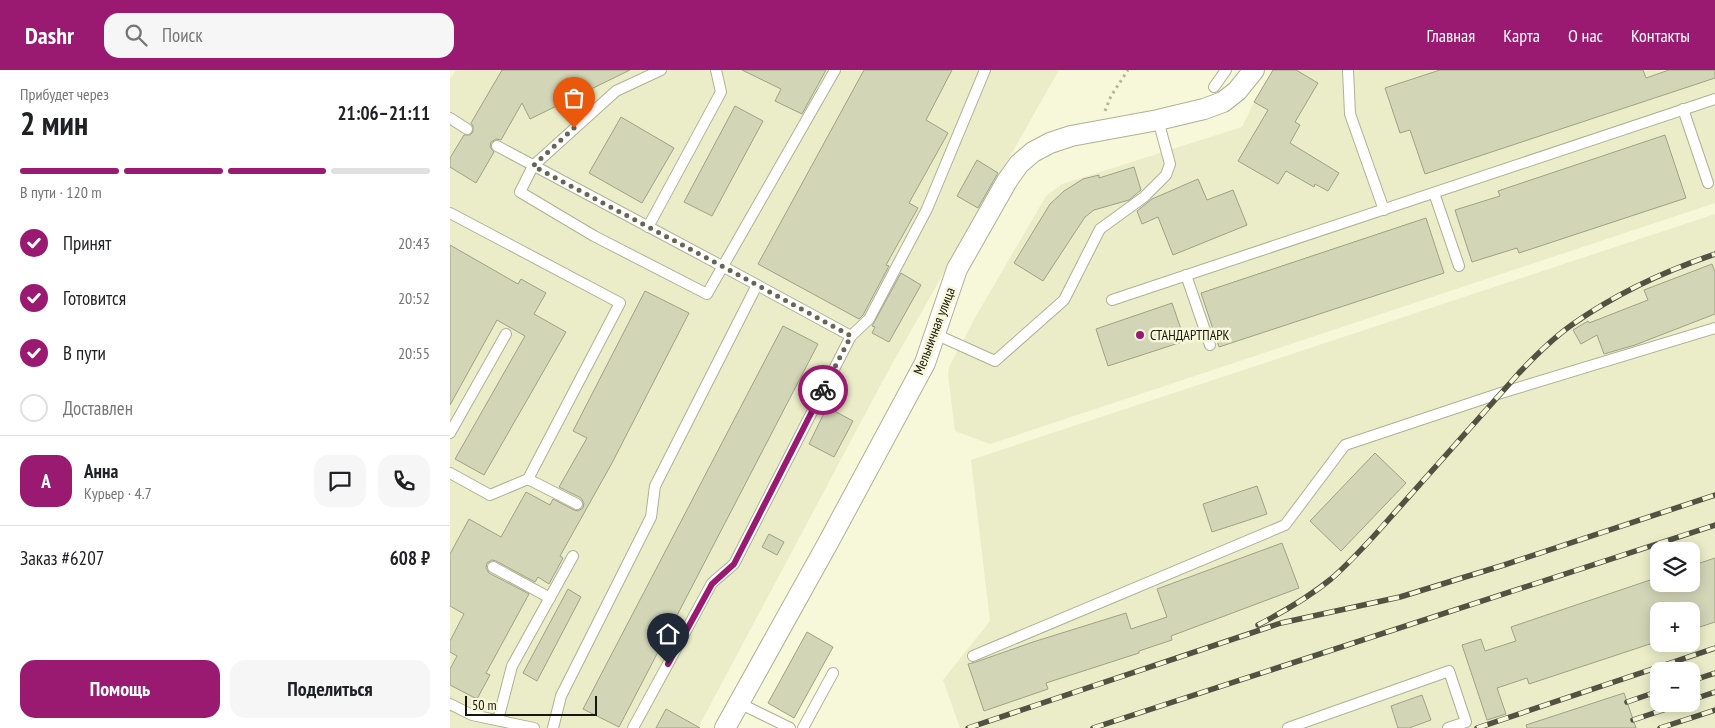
<!DOCTYPE html>
<html lang="ru">
<meta charset="utf-8">
<style>
body{margin:0;font-family:"PT Sans Narrow",sans-serif;background:#f6f6f6;color:#202124;height:100vh;display:flex;flex-direction:column;font-size:19px;white-space:nowrap}
*{box-sizing:border-box;margin:0}
p{font-size:16px;color:#757577}
.icon{flex:none;width:28px;height:28px;fill:none;stroke:currentColor;stroke-width:2;stroke-linecap:round;stroke-linejoin:round}
.map{position:relative;flex:1;overflow:hidden}
.panel{display:flex;flex-direction:column;background:#fff;width:450px}
.panel>*{flex:none}
.fabs{position:absolute;left:1200px;top:472px;display:grid;gap:10px}
.fabs a{display:grid;place-items:center;width:50px;height:50px;border-radius:10px;background:#fff;box-shadow:0 2px 12px #0003;font-size:25px}
.scale{position:absolute;left:15px;bottom:12px;width:132px;box-sizing:border-box;padding-left:5px;border:2px solid #17170d;border-top:0;font-size:14px;line-height:18px;white-space:nowrap;color:#17170d;-webkit-text-stroke:4px #f6f8d9;paint-order:stroke}
.pin{position:absolute;display:grid;place-items:center;width:42px;height:42px;color:#fff;margin:-51px -21px;border-radius:50% 50% 50% 0;rotate:-45deg;box-shadow:0 0 5px #0007}
.pin .icon{rotate:45deg}
.courier{position:absolute;display:grid;place-items:center;width:50px;height:50px;margin:-25px;border:4px solid #991a70;border-radius:50%;background:#fff;color:#222;box-shadow:0 1px 6px #0007}
.summary em{font-style:normal;font-weight:600}
.summary div{display:flex;flex-direction:column-reverse}
.summary{display:flex;align-items:center;justify-content:space-between;height:85px;padding:0 20px}
h1{font-size:32px;font-weight:600;line-height:38px}
.bar{display:grid;grid-template-columns:repeat(4,1fr);gap:8px 5px;align-content:center;height:60px;padding:0 20px}
.bar i{height:6px;border-radius:4px;background:#e0e0e0}
.bar .selected{background:#991a70}
.bar p{grid-column:span 4}
.line{display:flex;align-items:center;gap:12px;padding:0 20px;border-top:1px solid #e0e0e0}
.line div{flex:1}
.round{display:grid;place-items:center;flex:none;width:52px;height:52px;border-radius:15px;background:#f6f6f6}
ol{padding:0 20px;list-style:none}
li{display:flex;align-items:center;gap:15px;height:55px}
li p{margin-inline-start:auto}
li .icon{padding:5px;border-radius:50%;background:#991a70;color:#fff;stroke-width:4}
li:last-child{color:#757577}
li i{width:28px;height:28px;border:2px solid #e0e0e0;border-radius:50%}
.action{display:flex;gap:10px;margin-top:auto;padding:10px 20px}
.action a{flex:1;height:58px;border-radius:15px;background:#991a70;color:#fff;font-size:20px;font-weight:600;line-height:58px;text-align:center}
.action a+a{background:#f6f6f6;color:#202124}
header{display:flex;align-items:center;gap:30px;box-sizing:border-box;height:70px;padding:0 25px;background:#991a70;color:#fff}
header strong{font-size:24px}
nav{display:flex;gap:28px;margin-inline-start:auto;font-size:18px}
.search{width:350px;height:45px;background:#f6f6f6;display:flex;align-items:center;gap:12px;box-sizing:border-box;padding:0 18px;border-radius:15px;color:#757577;font-size:19px}
main{display:flex;flex:1;min-height:0}
.map>svg:first-child{display:block}
</style>
<header>
<strong>Dashr</strong>
<div class="search"><svg class="icon" aria-label="search" viewBox="0 0 24 24"><circle cx="10" cy="10" r="6"/><path d="M15 15l6 6"/></svg>Поиск</div>
<nav><a>Главная</a><a>Карта</a><a>О нас</a><a>Контакты</a></nav>
</header>
<main>
<section class="panel">
<div class="summary"><div><h1>2 мин</h1><p>Прибудет через</p></div><em>21:06–21:11</em></div>
<div class="bar"><i class="selected"></i><i class="selected"></i><i class="selected"></i><i></i><p>В пути · 120 m</p></div>
<ol>
<li><svg class="icon" aria-label="check" viewBox="0 0 24 24"><path d="M5 12l5 5 9-10"/></svg>Принят<p>20:43</p></li>
<li><svg class="icon" aria-label="check" viewBox="0 0 24 24"><path d="M5 12l5 5 9-10"/></svg>Готовится<p>20:52</p></li>
<li><svg class="icon" aria-label="check" viewBox="0 0 24 24"><path d="M5 12l5 5 9-10"/></svg>В пути<p>20:55</p></li>
<li><i></i>Доставлен</li>
</ol>
<div class="line" style="height:90px"><b class="round" style="background:#991a70;color:#fff">А</b><div><b>Анна</b><p>Курьер · 4.7</p></div><a class="round"><svg class="icon" aria-label="chat" viewBox="0 0 24 24"><path d="M4 5h16v11H9l-5 4z"/></svg></a><a class="round"><svg class="icon" aria-label="phone" viewBox="0 0 24 24"><path d="M5 4h4l2 5-3 2q2 4 5 5l2-3 5 2v4C11 20 4 13 5 4z"/></svg></a></div>
<div class="line" style="height:65px"><div>Заказ #6207</div><b>608 ₽</b></div>
<div class="action"><a>Помощь</a><a>Поделиться</a></div>
</section>
<div class="map">
<svg width="1265" height="658" viewBox="0 0 1265 658">
<rect width="100%" height="100%" fill="#f6f8d9"/>
<g fill="#eaedc7" fill-rule="evenodd">
<polygon points="6,0 609,0 437,303 248,658 0,658 0,9"/>
<polygon points="823,0 1265,0 1265,133 540,374 505,361 498,304 499,297 526,246 596,126 612,114 792,57 804,32"/>
<path d="M1265 144V658H510L493 610 540 551 521 390ZM1209 481H1241V514H1209ZM1209 541H1241V574H1209ZM1209 601H1241V634H1209Z"/>
</g>
<g fill="#d3d5b7" stroke="#9fa185">
<polygon points="52,0 180,0 80,49 72,33 51,70 46,69 41,72 40,77 44,82 26,113 0,97 0,88 14,65 20,65 23,62 23,56 21,53"/>
<polygon points="292,0 376,0 352,44 325,31 331,19"/>
<polygon points="414,0 502,0 476,50 498,63 459,133 468,138 436,195 439,196 413,245 409,249 308,194"/>
<polygon points="823,0 846,0 868,13 845,52 850,55 840,73 889,103 878,121 865,114 864,117 836,101 828,114 788,91 818,40 804,32"/>
<polygon points="990,0 1193,0 1196,8 1219,0 1265,0 1265,8 975,104 960,60 950,63 935,18"/>
<polygon points="285,36 313,51 262,146 234,132"/>
<polygon points="171,47 224,78 192,133 139,103"/>
<polygon points="1215,65 1236,128 1069,183 1067,178 1022,192 1005,140 1050,126 1048,121"/>
<polygon points="527,90 548,103 528,138 507,126"/>
<polygon points="684,97 691,120 679,130 644,140 635,147 593,211 564,193 600,134 614,121 633,109 649,105 649,108"/>
<polygon points="748,109 757,130 783,120 797,155 723,185 708,147 692,154 687,141 702,129"/>
<polygon points="976,148 994,203 769,277 751,223"/>
<polygon points="0,175 68,214 71,209 96,223 84,244 116,262 34,405 5,389 75,266 47,250 0,335"/>
<polygon points="1262,194 1265,202 1265,244 1185,275 1154,284 1147,265 1131,274 1123,260 1138,251 1139,253 1198,230 1194,220"/>
<polygon points="451,203 471,215 439,272 422,263 425,257 422,256"/>
<polygon points="195,221 239,243 162,393 110,486 113,488 99,514 88,507 85,512 46,491 42,490 37,493 36,498 39,503 79,524 36,603 40,605 27,629 0,615 0,599 7,586 0,582 0,571 14,544 0,536 0,484 19,449 51,467 76,422 100,435 103,429 124,440 128,441 133,438 134,433 131,428 109,417 137,368 123,361"/>
<polygon points="722,233 735,271 658,296 646,259"/>
<polygon points="333,256 368,274 169,657 133,639"/>
<polygon points="377,337 403,351 384,387 359,374"/>
<polygon points="925,383 956,413 891,481 860,451"/>
<polygon points="807,416 817,444 762,462 753,434"/>
<polygon points="319,464 334,472 327,485 312,477"/>
<polygon points="832,473 849,518 721,566 722,570 689,581 689,583 596,613 598,619 534,641 518,594 526,592 583,572 676,543 681,559 717,547 707,519"/>
<polygon points="1265,488 1265,552 1241,560 1241,541 1209,541 1209,571 1079,614 1077,608 1047,618 1056,644 1037,650 1012,575 1031,569 1035,581 1066,571 1061,557 1209,507 1209,514 1241,514 1241,496"/>
<polygon points="118,519 131,527 87,611 73,603"/>
<polygon points="357,562 383,577 344,648 318,633"/>
<polygon points="1174,623 1186,658 1077,658 1076,655"/>
<polygon points="972,625 981,650 959,658 948,658 941,636"/>
<polygon points="216,639 250,658 206,658"/>
</g>
<g fill="none" stroke-linecap="round" stroke-linejoin="round">
<g stroke="#afb195" stroke-width="12">
<g id="service">
<polyline points="211,0 166,21 83,96 70,122 144,166 257,224 385,0"/>
<polyline points="898,0 900,44 934,140"/>
<polyline points="764,17 776,0"/>
<polyline points="1233,39 1258,113"/>
<polyline points="0,48 17,59"/>
<polyline points="47,76 272,196 401,266"/>
<polyline points="984,123 1009,196"/>
<polyline points="0,143 170,233 78,409 40,425 0,403"/>
<polyline points="198,157 271,22 266,0"/>
<polyline points="736,205 760,275"/>
<polyline points="662,230 1265,29"/>
<polyline points="485,264 545,291 614,230 650,159 694,127 716,105 720,94 708,50"/>
<polyline points="0,363 56,264"/>
<polyline points="78,409 127,434"/>
<polyline points="43,497 100,528"/>
<polyline points="523,586 835,455 895,375 1051,323 1265,258"/>
<polyline points="289,633 340,658"/>
<polyline points="0,634 22,645 84,658"/>
<polyline points="48,650 62,596 123,486"/>
<polyline points="103,658 111,626 201,447 205,416 307,215"/>
<polyline points="183,658 262,513 284,494 401,266 419,249 477,139 535,0"/>
<polyline points="353,658 383,603"/>
<polyline points="838,658 999,601 1016,652 998,658"/>
</g>
</g>
<g stroke="#afb195" stroke-width="22">
<polyline id="minor" points="275,658 378,473 475,293 507,199 557,111 569,94 583,82 600,73 621,66 708,50 754,39 773,32 787,21 804,0"/>
</g>
<polyline stroke="#b3b49c" stroke-width="3" stroke-dasharray="2.5 4" stroke-linecap="butt" points="655,41 661,26 678,0"/>
<use href="#service" stroke="#fff" stroke-width="10"/>
<use href="#minor" stroke="#fff" stroke-width="20"/>
<g stroke="#515242" stroke-width="5.5">
<g id="rail">
<path d="M808 555C833 542 859 527 881 509 896 496 910 481 923 467L1069 303C1085 286 1103 268 1123 254 1167 223 1215 201 1265 184"/>
<polyline points="1241,611 1265,603"/>
<polyline points="1241,630 1265,622"/>
<polyline points="1177,632 1209,621"/>
<polyline points="1183,650 1231,634"/>
<polyline points="518,658 831,553 950,527 1054,495 1265,425"/>
<polyline points="643,658 1265,455"/>
<polyline points="1027,658 1265,578"/>
<polyline points="1210,658 1265,640"/>
</g>
</g>
<use href="#rail" stroke="#f6f8d9" stroke-width="4" stroke-dasharray="11" stroke-linecap="butt"/>
</g>
<g fill="none" stroke-linecap="round" stroke-linejoin="round">
<polyline stroke="#656654" stroke-width="5" stroke-dasharray="0 9" points="124,58 83,96 272,196 401,266 373,320"/>
<polyline stroke="#991a70" stroke-width="6" points="218,594 262,514 284,494 373,320"/>
</g>
<circle fill="#991a70" stroke="#f6f8d9" stroke-width="2" cx="690" cy="265" r="5"/>
<g text-anchor="middle" stroke-width="5" stroke-linejoin="round" paint-order="stroke">
<g font-size="14" fill="#17170d" stroke="#f6f8d9">
<text transform="translate(484 261) rotate(-69)" y="5">Мельничная улица</text>
</g>
<g font-size="14" fill="#17170d" stroke="#f6f8d9" text-anchor="start">
<text x="700" y="270">СТАНДАРТПАРК</text>
</g>
</g>
</svg>
<div class="fabs">
<a><svg class="icon" aria-label="layers" viewBox="0 0 24 24"><path d="M12 4l9 5-9 5-9-5zM3 14l9 5 9-5"/></svg></a>
<a>+</a>
<a>−</a>
</div>
<div class="scale">50 m</div>
<div class="pin" style="left:124px;top:58px;background:#ea580c"><svg class="icon" aria-label="bag" viewBox="0 0 24 24"><path d="M5 8h14l-1 12H6zM9 8a3 3 0 0 1 6 0"/></svg></div>
<div class="pin" style="left:218px;top:594px;background:#1f2937"><svg class="icon" aria-label="home" viewBox="0 0 24 24"><path d="M3 11l9-7 9 7M6 9v11h12V9"/></svg></div>
<div class="courier" style="left:373px;top:320px"><svg class="icon" aria-label="bike" viewBox="0 0 24 24"><circle cx="6" cy="16" r="4"/><circle cx="18" cy="16" r="4"/><path d="M6 16l4-8h5l3 8M10 8l3 8H6M13 5h3"/></svg></div>
</div>
</main>
